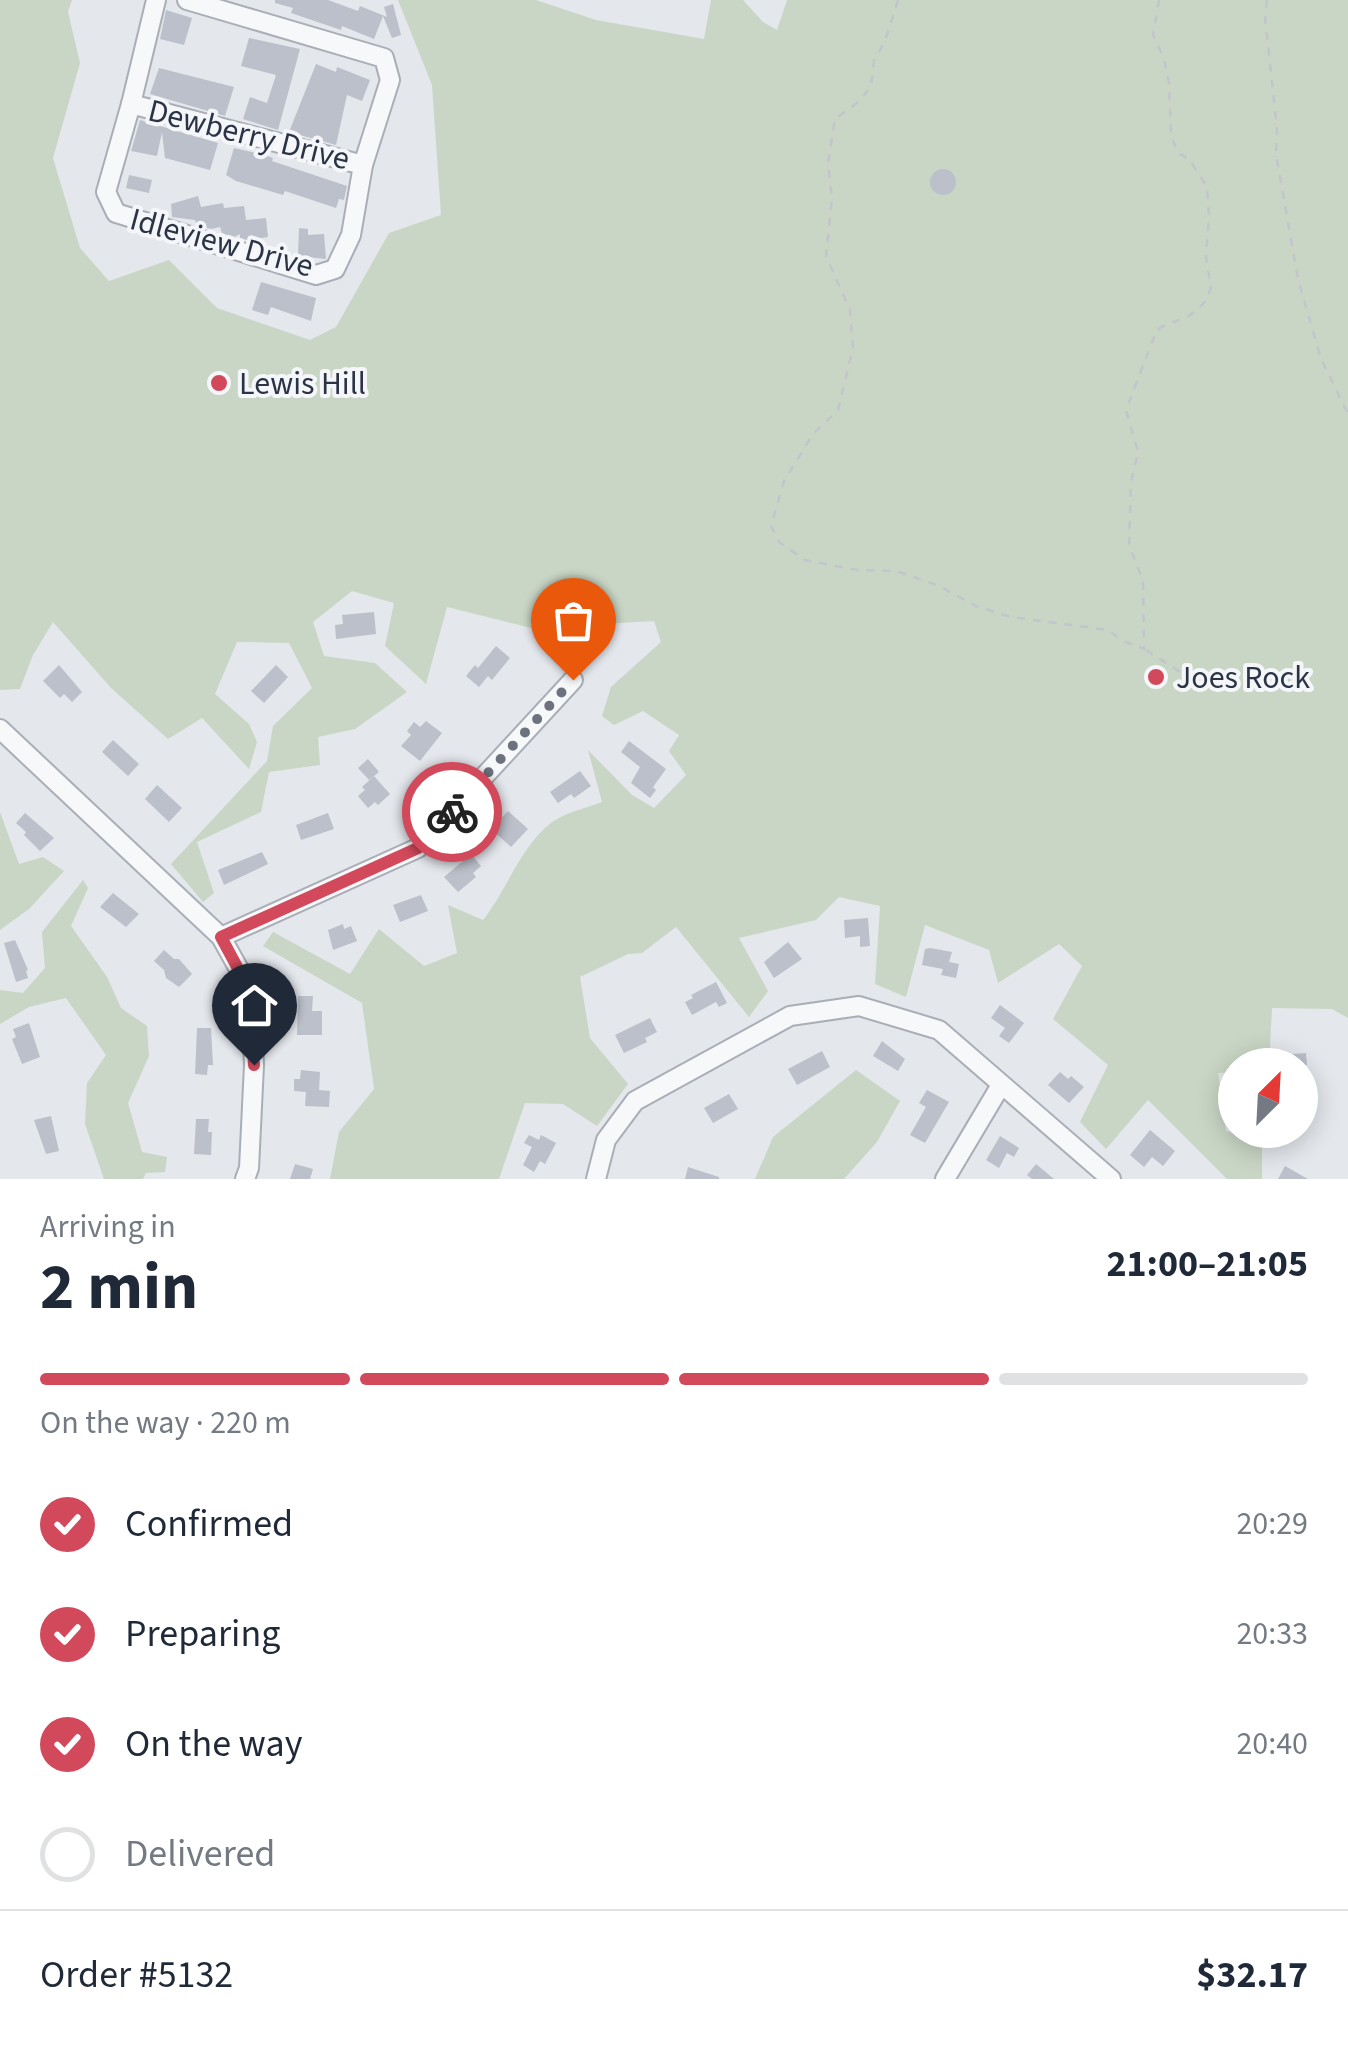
<!DOCTYPE html>
<meta charset="utf-8">
<style>
body{margin:0;font-family:"Source Sans 3",sans-serif;background:#f2f2f3;color:#1f2937;height:100vh;display:flex;flex-direction:column;font-size:38px;white-space:nowrap}
*{box-sizing:border-box;margin:0}
p{font-size:32px;color:#747a83}
.icon{flex:none;width:55px;height:55px;fill:none;stroke:currentColor;stroke-width:2;stroke-linecap:round;stroke-linejoin:round}
.map{position:relative;height:1179px;overflow:hidden}
.drawer{display:flex;flex-direction:column;background:#fff;flex:1}
.drawer>*{flex:none}
.needle{width:65px;rotate:24deg}
.controls{position:absolute;left:1218px;top:1048px;display:grid;gap:20px}
.controls a{display:grid;place-items:center;width:100px;height:100px;border-radius:50%;background:#fff;box-shadow:0 5px 25px #0003;font-size:50px}
.pin{position:absolute;display:grid;place-items:center;width:85px;height:85px;color:#fff;margin:-102px -42px;border-radius:50% 50% 50% 0;rotate:-45deg;box-shadow:0 0 10px #0007}
.pin .icon{rotate:45deg}
.courier{position:absolute;display:grid;place-items:center;width:100px;height:100px;margin:-50px;border:8px solid #d1495b;border-radius:50%;background:#fff;color:#222;box-shadow:0 2px 12px #0007}
.overview em{font-style:normal;font-weight:700}
.overview div{display:flex;flex-direction:column-reverse}
.overview{display:flex;align-items:center;justify-content:space-between;height:170px;padding:0 40px}
h1{font-size:65px;font-weight:700;line-height:75px}
.bar{display:grid;grid-template-columns:repeat(4,1fr);gap:15px 10px;align-content:center;height:120px;padding:0 40px}
.bar i{height:12px;border-radius:8px;background:#e0e1e3}
.bar .selected{background:#d1495b}
.bar p{grid-column:span 4}
.line{display:flex;align-items:center;gap:25px;padding:0 40px;border-top:2px solid #e0e1e3}
.line div{flex:1}
ol{padding:0 40px;list-style:none}
li{display:flex;align-items:center;gap:30px;height:110px}
li p{margin-inline-start:auto}
li .icon{padding:10px;border-radius:50%;background:#d1495b;color:#fff;stroke-width:4}
li:last-child{color:#747a83}
li i{width:55px;height:55px;border:5px solid #e0e1e3;border-radius:50%}
.map>svg:first-child{display:block}
</style>
<div class="map">
<svg width="1348" height="1179" viewBox="0 0 1348 1179">
<rect width="100%" height="100%" fill="#e4e7ec"/>
<g fill="#c9d6c5">
<path d="M0 0H72L68 12 80 63 53 158 80 248 109 281 169 260 217 308 310 340 336 327 389 233 441 215 432 85 398 0H536L596 20 704 39 711 0H743L763 22 777 30 787 0H1348V1018L1332 1009 1272 1008 1269 1065H1235V1072L1218 1073 1226 1131 1262 1141V1179H1227L1148 1100 1106 1149 1080 1122 1108 1065 1053 1019 1082 966 1059 944 998 983 989 950 925 925 906 997 875 984 880 906 839 897 816 920 739 938 768 991 749 1017 676 927 642 953 628 954 580 977 590 1038 628 1084 597 1126 563 1104 525 1103 499 1179H330L339 1132 374 1089 362 1003 263 946 273 932 350 974 379 929 424 966 457 953 448 905 483 920C507 890 520 847 551 823 564 813 586 808 602 802L588 750 632 795 654 808 686 775 669 751 679 735 643 711 614 725 602 716 611 687 661 642 654 621 531 628 447 607 426 684 385 646 394 603 352 591 313 622 324 656 375 663 407 692 355 729 318 737 320 765 269 772 261 812 197 842 214 893 203 902 171 864 267 761 273 726 312 688 289 643 237 642 215 694 249 724 257 742 249 769 202 718 168 739 111 688 53 622 33 655 20 689 0 690Z"/>
<polygon points="0,812 19,864 43,857 64,871 29,909 0,930"/>
<polygon points="83,880 88,888 71,926 107,977 121,1008 147,1026 149,1056 128,1103 142,1152 167,1157 165,1172 146,1173 143,1179 104,1179 85,1124 87,1083 106,1055 66,998 29,1007 0,1024 0,990 23,993 45,968 42,932"/>
<polygon points="856,1070 900,1101 877,1142 844,1179 755,1179 773,1137"/>
</g>
<g fill="#bbc0ca">
<polygon points="275,0 328,0 358,11 360,6 387,17 384,7 393,4 401,35 392,38 383,16 374,39 342,26 341,30 291,13 293,8 275,3"/>
<polygon points="166,10 192,18 184,45 160,39"/>
<polygon points="249,38 300,49 278,130 243,119 250,97 267,103 276,75 241,66"/>
<polygon points="316,64 336,72 337,67 370,80 362,101 347,95 336,145 289,132"/>
<polygon points="159,68 234,87 225,116 150,94"/>
<polygon points="140,120 218,143 210,170 165,158 162,132 157,156 131,151"/>
<polygon points="234,148 261,154 273,158 272,161 347,186 344,200 339,199 336,208 285,191 283,195 236,181 226,175"/>
<circle cx="943" cy="182" r="13"/>
<polygon points="129,175 152,180 149,193 126,188"/>
<polygon points="198,196 201,207 223,203 224,208 244,206 246,220 266,218 268,237 247,240 240,238 240,234 234,237 222,233 220,227 211,229 197,225 195,220 172,217 171,204"/>
<polygon points="299,228 308,229 308,235 324,234 326,259 298,256"/>
<polygon points="261,282 316,298 311,321 271,307 268,315 252,310"/>
<polygon points="374,612 376,634 336,639 335,625 343,624 342,615"/>
<polygon points="496,646 510,658 492,680 488,676 479,687 466,676 475,665 478,668"/>
<polygon points="59,665 82,692 72,702 64,694 60,698 43,681"/>
<polygon points="276,665 288,677 264,703 251,691"/>
<polygon points="426,721 442,733 420,761 401,746 411,735 407,731 414,722 420,727"/>
<polygon points="113,740 139,764 128,776 102,752"/>
<polygon points="629,741 666,769 653,787 656,790 650,798 631,783 640,767 621,752"/>
<polygon points="368,759 379,772 369,780 358,768"/>
<polygon points="580,771 591,786 574,798 571,794 558,803 550,792"/>
<polygon points="374,776 390,794 378,805 375,802 368,808 358,796 365,790 362,787"/>
<polygon points="157,785 182,808 169,822 145,799"/>
<polygon points="508,811 528,829 511,847 491,829"/>
<polygon points="25,813 54,838 40,851 24,835 26,832 16,823"/>
<polygon points="328,813 334,829 301,840 296,825"/>
<polygon points="262,852 268,864 224,885 218,870"/>
<polygon points="471,854 481,866 473,873 476,877 458,892 444,877"/>
<polygon points="113,893 139,914 126,927 100,907"/>
<polygon points="421,895 428,911 400,922 393,905"/>
<polygon points="868,918 870,946 860,947 860,936 845,938 844,920"/>
<polygon points="343,924 344,929 351,926 357,941 333,950 328,930"/>
<polygon points="15,940 28,970 26,971 28,978 16,982 4,943"/>
<polygon points="788,942 802,959 774,978 764,962"/>
<polygon points="930,948 952,952 949,962 959,964 956,978 941,975 943,969 922,965 925,949"/>
<polygon points="164,950 174,959 179,959 192,974 179,987 166,978 164,970 154,961"/>
<polygon points="716,982 727,1003 719,1007 716,1002 692,1015 685,1002 693,998 691,995"/>
<polygon points="298,996 313,996 312,1011 322,1011 322,1035 297,1035"/>
<polygon points="1000,1005 1024,1023 1009,1043 999,1036 1005,1028 991,1018"/>
<polygon points="650,1018 657,1032 645,1038 647,1042 624,1053 615,1035"/>
<polygon points="29,1023 40,1057 22,1064 12,1039 16,1037 13,1029"/>
<polygon points="197,1028 211,1028 213,1065 208,1065 207,1075 195,1074"/>
<polygon points="882,1041 905,1059 898,1071 873,1056"/>
<polygon points="822,1051 830,1067 797,1085 788,1069"/>
<polygon points="1306,1053 1307,1065 1280,1065 1279,1055"/>
<polygon points="301,1070 320,1072 319,1090 330,1091 329,1107 305,1106 306,1092 294,1091 294,1079 300,1079"/>
<polygon points="1060,1072 1068,1079 1071,1076 1084,1087 1069,1103 1048,1085"/>
<polygon points="927,1090 949,1102 925,1143 910,1135 926,1107 919,1103"/>
<polygon points="729,1094 738,1109 713,1123 704,1108"/>
<polygon points="51,1116 59,1151 46,1154 34,1120"/>
<polygon points="196,1119 209,1119 208,1132 212,1132 211,1155 194,1154"/>
<polygon points="1150,1130 1175,1151 1163,1166 1152,1157 1144,1167 1130,1155"/>
<polygon points="529,1135 539,1140 541,1135 556,1143 545,1164 540,1161 534,1172 523,1165 532,1147 524,1143"/>
<polygon points="1000,1136 1019,1148 1014,1157 1007,1153 999,1168 986,1160"/>
<polygon points="295,1164 313,1169 310,1179 290,1179"/>
<polygon points="1036,1164 1054,1179 1032,1179 1027,1175"/>
<polygon points="1285,1166 1308,1179 1278,1179"/>
<polygon points="688,1167 719,1177 719,1179 685,1179"/>
</g>
<g fill="none" stroke-linecap="round" stroke-linejoin="round">
<g stroke="#a9aeb7" stroke-width="22">
<g id="minor">
<polyline points="156,0 131,104 363,165 390,80 384,58 187,0"/>
<polyline points="131,104 106,192 116,213 316,275 335,269 351,235 363,165"/>
<polyline points="0,729 221,937 251,991 254,1065 249,1168 245,1179"/>
<polyline points="221,937 418,848 573,680"/>
<polyline points="596,1179 606,1140 635,1101 790,1016 859,1006 939,1030 1111,1179"/>
<polyline points="945,1179 1001,1085"/>
</g>
</g>
<g stroke="#c2c5cb" stroke-width="2.5" stroke-dasharray="8 8" stroke-linecap="butt">
<polyline points="898,0 885,41 874,61 871,87 857,103 835,119 828,163 832,198 826,256 850,310 853,348 838,410 813,434 784,481 771,526 779,542 805,560 857,570 896,571 937,585 976,606 1011,617 1108,630 1121,640 1144,649 1143,581 1129,545 1131,482 1138,452 1126,410 1156,332 1161,327 1189,316 1205,302 1211,288 1206,257 1209,215 1207,187 1189,159 1178,153 1171,136 1169,83 1164,59 1153,35 1159,0"/>
<polyline points="1267,0 1265,17 1277,129 1276,154 1298,279 1321,359 1348,414"/>
<polyline points="1146,650 1188,677"/>
</g>
<use href="#minor" stroke="#f7f8fa" stroke-width="18"/>
</g>
<g fill="none" stroke-linecap="round" stroke-linejoin="round">
<polyline stroke="#6c737f" stroke-width="10" stroke-dasharray="0 18" points="452,812 573,680"/>
<polyline stroke="#d1495b" stroke-width="12" points="254,1065 250,991 221,937 418,848 452,812"/>
</g>
<g fill="#d1495b" stroke="#f4f6f9" stroke-width="4">
<circle cx="219" cy="383" r="10"/>
<circle cx="1156" cy="677" r="10"/>
</g>
<g text-anchor="middle" stroke-width="8" stroke-linejoin="round" paint-order="stroke">
<g font-size="32" fill="#2b3445" stroke="#f4f6f9">
<text transform="translate(249 134) rotate(14)" y="11">Dewberry Drive</text>
<text transform="translate(222 242) rotate(15)" y="11">Idleview Drive</text>
</g>
<g font-size="32" fill="#2b3445" stroke="#f4f6f9" text-anchor="start">
<text x="239" y="394">Lewis Hill</text>
<text x="1176" y="688">Joes Rock</text>
</g>
</g>
</svg>
<div class="controls">
<a><svg class="needle" viewBox="-14 -14 28 28"><path d="M0-13l5 13h-10z" fill="#e53935"/><path d="M0 13l5-13h-10z" fill="#747a83"/></svg></a>
</div>
<div class="pin" style="left:573px;top:680px;background:#ea580c"><svg class="icon" aria-label="bag" viewBox="0 0 24 24"><path d="M5 8h14l-1 12H6zM9 8a3 3 0 0 1 6 0"/></svg></div>
<div class="pin" style="left:254px;top:1065px;background:#1f2937"><svg class="icon" aria-label="home" viewBox="0 0 24 24"><path d="M3 11l9-7 9 7M6 9v11h12V9"/></svg></div>
<div class="courier" style="left:452px;top:812px"><svg class="icon" aria-label="bike" viewBox="0 0 24 24"><circle cx="6" cy="16" r="4"/><circle cx="18" cy="16" r="4"/><path d="M6 16l4-8h5l3 8M10 8l3 8H6M13 5h3"/></svg></div>
</div>
<section class="drawer">
<div class="overview"><div><h1>2 min</h1><p>Arriving in</p></div><em>21:00–21:05</em></div>
<div class="bar"><i class="selected"></i><i class="selected"></i><i class="selected"></i><i></i><p>On the way · 220 m</p></div>
<ol>
<li><svg class="icon" aria-label="check" viewBox="0 0 24 24"><path d="M5 12l5 5 9-10"/></svg>Confirmed<p>20:29</p></li>
<li><svg class="icon" aria-label="check" viewBox="0 0 24 24"><path d="M5 12l5 5 9-10"/></svg>Preparing<p>20:33</p></li>
<li><svg class="icon" aria-label="check" viewBox="0 0 24 24"><path d="M5 12l5 5 9-10"/></svg>On the way<p>20:40</p></li>
<li><i></i>Delivered</li>
</ol>
<div class="line" style="height:130px"><div>Order #5132</div><b>$32.17</b></div>
</section>
